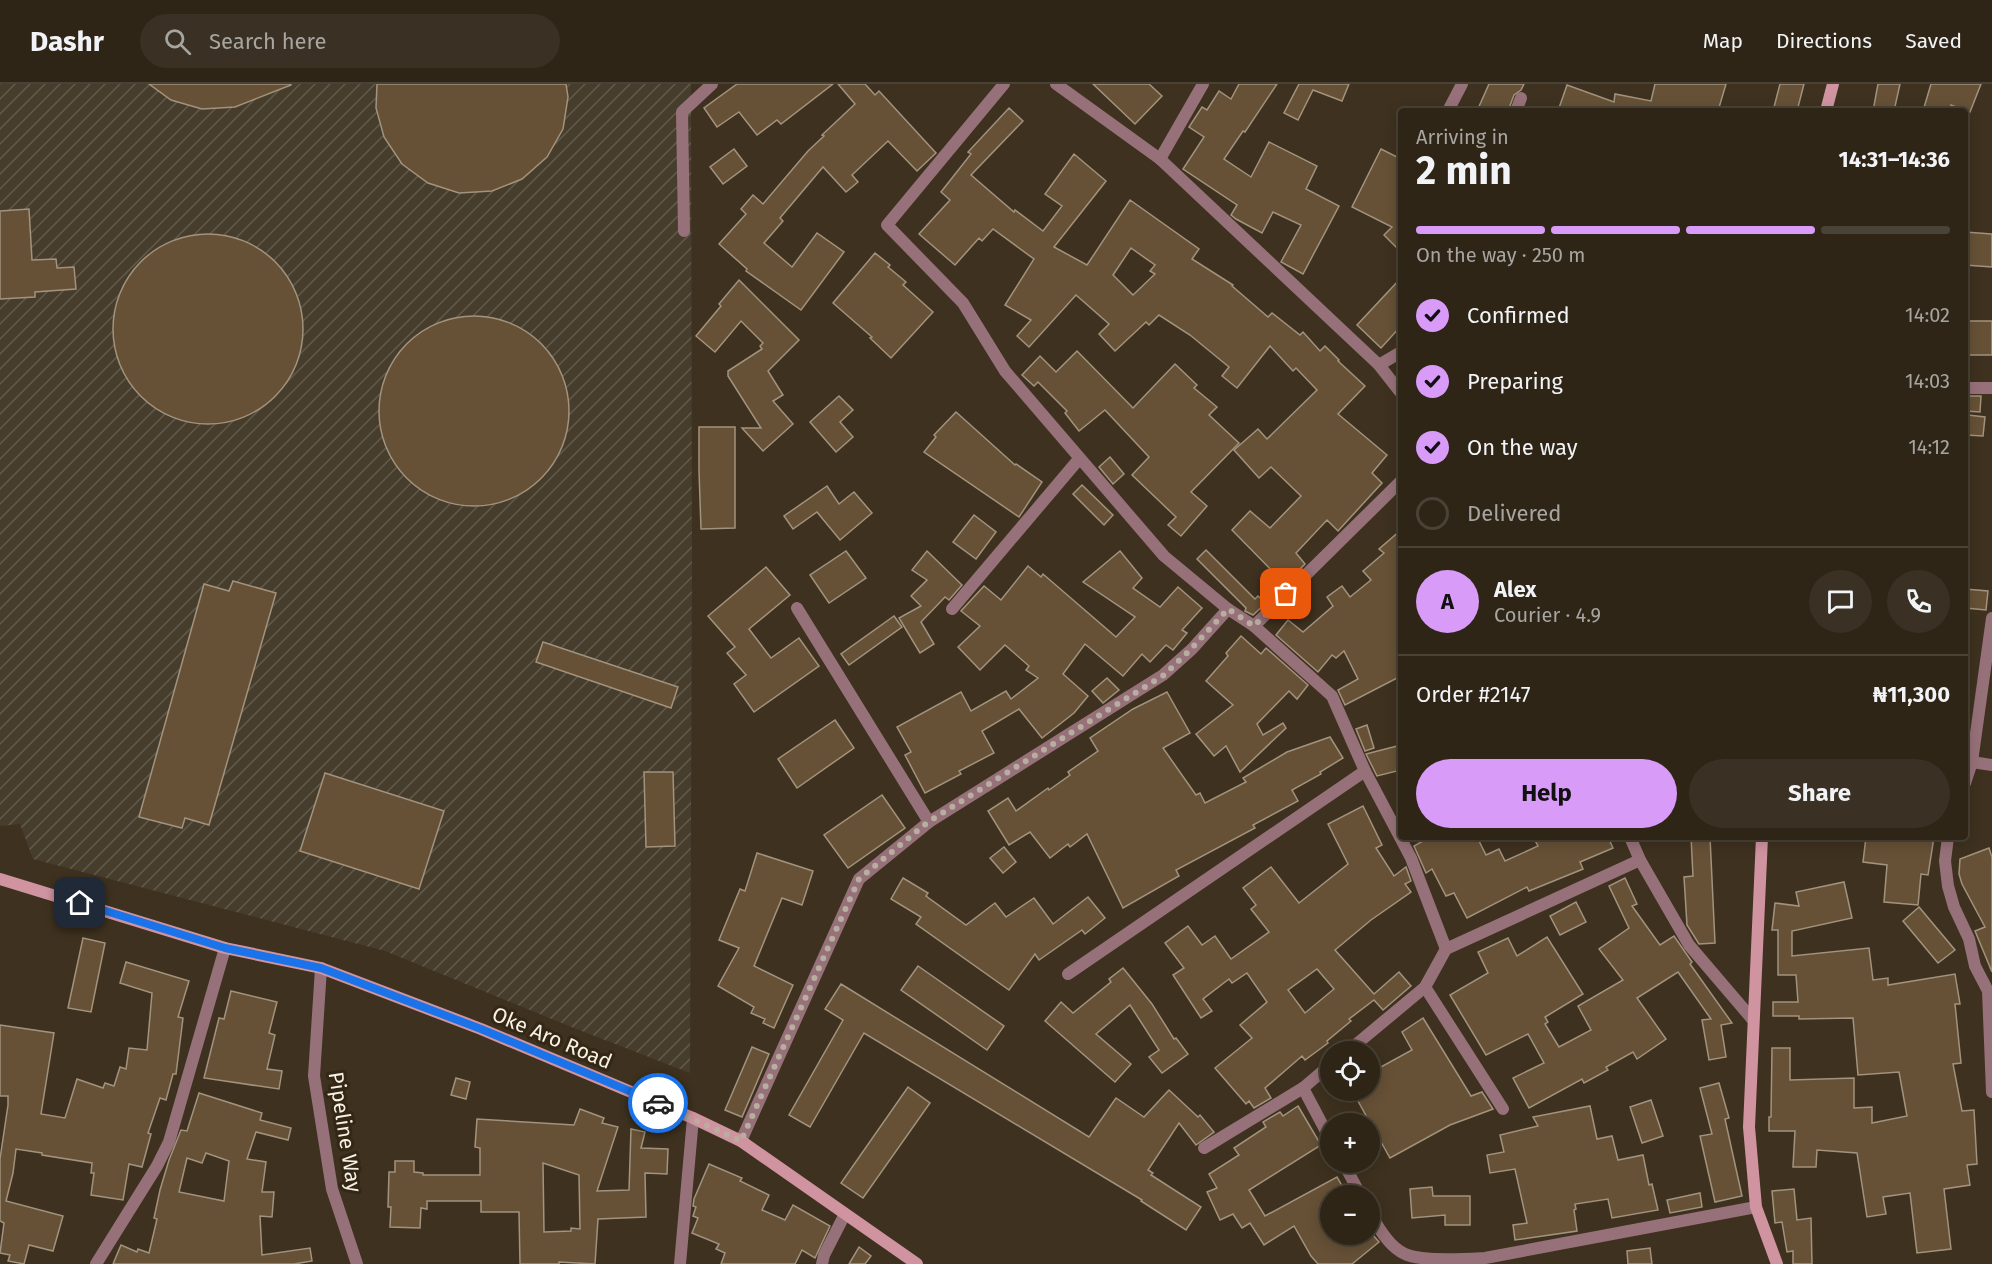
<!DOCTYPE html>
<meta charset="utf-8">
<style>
body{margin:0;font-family:"Fira Sans",sans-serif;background:#3a3124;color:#f1f3f6;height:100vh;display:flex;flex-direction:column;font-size:22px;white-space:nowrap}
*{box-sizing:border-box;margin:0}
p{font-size:20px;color:#a7a5a1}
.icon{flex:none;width:33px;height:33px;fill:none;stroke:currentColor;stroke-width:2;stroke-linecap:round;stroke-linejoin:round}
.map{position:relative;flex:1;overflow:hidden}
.panel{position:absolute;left:1398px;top:24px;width:570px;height:732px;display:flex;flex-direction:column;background:#2e2517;border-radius:6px;box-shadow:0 3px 15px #0003,0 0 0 2px #494236}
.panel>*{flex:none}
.buttons{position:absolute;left:1320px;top:957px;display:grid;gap:12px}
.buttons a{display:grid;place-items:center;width:60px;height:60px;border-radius:50%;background:#2e2517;box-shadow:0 3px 15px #0003,0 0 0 2px #494236;font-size:30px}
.pin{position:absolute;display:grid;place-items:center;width:51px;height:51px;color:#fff;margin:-26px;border-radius:12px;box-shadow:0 3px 9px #0006}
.courier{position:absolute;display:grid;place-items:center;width:60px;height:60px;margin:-30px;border:4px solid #1a73e8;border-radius:50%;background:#fff;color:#222;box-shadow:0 2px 8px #0007}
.headline em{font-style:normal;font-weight:700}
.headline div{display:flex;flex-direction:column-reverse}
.headline{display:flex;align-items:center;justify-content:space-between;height:102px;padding:0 18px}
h1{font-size:39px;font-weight:700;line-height:45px}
.bar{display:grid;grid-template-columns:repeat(4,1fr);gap:9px 6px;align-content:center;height:72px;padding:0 18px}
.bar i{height:8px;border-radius:4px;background:#494236}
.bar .active{background:#d89bf8}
.bar p{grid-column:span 4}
.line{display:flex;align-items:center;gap:15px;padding:0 18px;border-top:2px solid #494236}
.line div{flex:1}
.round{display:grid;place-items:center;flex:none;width:63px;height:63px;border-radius:32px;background:#3a3124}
ol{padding:0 18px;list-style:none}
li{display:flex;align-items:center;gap:18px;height:66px}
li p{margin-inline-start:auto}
li .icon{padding:6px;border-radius:50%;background:#d89bf8;color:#111;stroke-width:4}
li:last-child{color:#a7a5a1}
li i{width:33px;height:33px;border:3px solid #494236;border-radius:50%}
.cta{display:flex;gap:12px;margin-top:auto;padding:12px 18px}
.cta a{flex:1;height:69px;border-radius:36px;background:#d89bf8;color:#111;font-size:24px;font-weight:700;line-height:69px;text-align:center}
.cta a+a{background:#3a3124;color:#f1f3f6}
header{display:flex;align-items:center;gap:36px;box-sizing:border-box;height:84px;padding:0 30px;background:#2e2517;border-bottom:2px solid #494236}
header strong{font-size:28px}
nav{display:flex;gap:33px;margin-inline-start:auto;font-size:21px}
.search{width:420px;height:54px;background:#3a3124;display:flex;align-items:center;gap:15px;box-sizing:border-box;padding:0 21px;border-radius:33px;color:#a7a5a1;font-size:22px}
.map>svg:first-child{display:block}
</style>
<header>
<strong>Dashr</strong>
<div class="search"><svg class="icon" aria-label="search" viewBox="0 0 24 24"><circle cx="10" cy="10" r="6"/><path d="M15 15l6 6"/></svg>Search here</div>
<nav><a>Map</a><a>Directions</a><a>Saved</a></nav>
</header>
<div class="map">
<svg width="1992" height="1180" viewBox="0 0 1992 1180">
<defs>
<pattern id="industrial-furrows" width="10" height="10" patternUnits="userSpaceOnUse" patternTransform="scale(1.5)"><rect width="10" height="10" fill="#463d2d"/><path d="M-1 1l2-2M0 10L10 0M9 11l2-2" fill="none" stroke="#625a4b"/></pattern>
</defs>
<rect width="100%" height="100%" fill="#3e311f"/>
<polygon fill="url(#industrial-furrows)" points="0,0 691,0 692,478 690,989 574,944 385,867 33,775 20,740 0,742"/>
<g fill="#665136" stroke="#a2937e" stroke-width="1.5" fill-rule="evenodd">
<polygon points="149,0 291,0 291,1 235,23 202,25 171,16"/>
<polygon points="377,0 566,0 568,13 563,45 547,73 522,95 492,107 459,109 428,99 402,80 384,53 376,24"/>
<polygon points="737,0 833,0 781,40 777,36 757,51 739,28 717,43 704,24"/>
<polygon points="838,0 865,0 875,11 879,7 936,69 917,87 888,57 852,91 858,98 846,108 823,83 780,134 783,137 764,159 792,183 817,149 844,168 801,226 746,187 747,185 719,160 746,130 741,125 753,111 763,120 808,67 824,52 822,51 855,20"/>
<polygon points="1093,0 1149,0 1162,12 1135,40"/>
<polygon points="1239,0 1277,0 1245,48 1243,47 1224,75 1251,93 1269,58 1317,82 1306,105 1339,122 1303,190 1281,178 1301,141 1273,128 1262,149 1236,135 1231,131 1237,121 1183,85 1204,53 1189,43 1202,23 1207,26 1219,7 1231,15"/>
<polygon points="1299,0 1349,0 1342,17 1313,6 1298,36 1284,29"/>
<polygon points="1489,0 1524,0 1521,6 1514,11 1508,27 1477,27"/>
<polygon points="1655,0 1726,0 1718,27 1567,27 1559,24 1567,1 1614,18 1615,10 1651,17"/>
<polygon points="1780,0 1804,0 1797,27 1773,27"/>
<polygon points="1878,0 1900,0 1894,27 1873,27"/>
<polygon points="1931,0 1981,0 1970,28 1951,21 1949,27 1923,27"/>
<path d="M1009 24 1023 37 971 91 1014 128 1015 126 1043 147 1062 122 1045 110 1074 70 1106 97 1054 163 1087 181 1130 116 1199 165 1192 175 1233 201 1232 202 1268 233 1272 229 1300 251 1303 248 1320 267 1325 262 1339 276 1338 277 1365 302 1338 330 1387 371 1372 389 1382 399 1338 447 1327 436 1296 469 1305 480 1285 500 1232 446 1250 427 1270 444 1301 412 1271 383 1259 394 1234 366 1258 345 1267 355 1317 306 1296 284 1293 287 1270 262 1237 304 1222 292 1229 283 1190 251 1159 231 1149 241 1146 238 1115 267 1099 250 1109 240 1076 211 1029 263 1017 252 1031 236 1005 221 1034 175 993 145 982 157 979 154 955 181 919 150 950 116 941 108 971 70 968 68ZM1131 164 1155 181 1150 187 1155 190 1133 211 1113 191Z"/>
<polygon points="734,65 747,82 723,100 710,83"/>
<polygon points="1381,65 1401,75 1401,168 1384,151 1392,143 1352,123"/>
<polygon points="29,125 32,176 56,175 57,184 74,183 76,205 35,208 35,213 0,215 0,127"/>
<polygon points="1965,148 1992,150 1992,183 1965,181"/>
<circle cx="208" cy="245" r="95"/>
<polygon points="875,169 890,181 888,183 906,198 903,201 933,228 891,274 870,254 872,253 833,219"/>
<polygon points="1401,194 1401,242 1381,264 1357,241"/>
<polygon points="739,196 799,256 768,287 783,311 773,317 793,340 763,367 742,344 761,344 728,292 728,287 762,265 760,262 763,259 741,237 715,268 696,252 721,222 719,220"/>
<circle cx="474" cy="327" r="95"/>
<rect x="1965" y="237" width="27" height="34"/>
<polygon points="1077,267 1133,324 1175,280 1197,301 1194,304 1217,323 1209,331 1239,359 1191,408 1207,422 1181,452 1168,441 1176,433 1132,391 1149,373 1105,326 1079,347 1065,329 1067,327 1038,298 1034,302 1022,291 1040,272 1056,288"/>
<polygon points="839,312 853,326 840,338 853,353 836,368 810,338"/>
<polygon points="1965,312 1981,312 1980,328 1965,327"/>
<polygon points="956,328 1015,381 1016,380 1042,398 1019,433 924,368 936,353 934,351"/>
<polygon points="1968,331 1985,333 1983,352 1966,351"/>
<polygon points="699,343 735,343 735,444 701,445 699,387"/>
<polygon points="1110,373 1124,390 1113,400 1099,383"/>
<polygon points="1082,401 1113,431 1104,441 1073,410"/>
<polygon points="827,402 839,420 854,408 872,429 840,456 817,428 793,445 784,432"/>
<polygon points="974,431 996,448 976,475 953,458"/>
<polygon points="1401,446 1401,592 1345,621 1338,606 1358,595 1344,567 1336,574 1332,571 1318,588 1276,551 1288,536 1303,548 1333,522 1327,513 1342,502 1350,513 1371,496 1363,487 1384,469 1379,465"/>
<polygon points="1206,466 1255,515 1258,512 1266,519 1253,531 1245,527 1246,524 1197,475"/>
<polygon points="846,467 866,494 829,519 810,491"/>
<polygon points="927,467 962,501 949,516 945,513 921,538 934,560 920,569 899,534 921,522 911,512 927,496 912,486"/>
<polygon points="1120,467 1142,494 1133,504 1160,523 1178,503 1202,524 1182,546 1187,549 1173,566 1166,561 1150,578 1142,570 1123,592 1085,560 1063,590 1088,612 1074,629 1042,654 1019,625 982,647 994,669 959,687 961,690 925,709 905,671 911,668 897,643 961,608 971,627 1006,607 1011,615 1038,594 1026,586 1029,582 1005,561 980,586 958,563 980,542 961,527 984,502 1001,516 1028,482 1041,493 1043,490 1116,553 1135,533 1083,498"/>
<polygon points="766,483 790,511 749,545 771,574 799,554 819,582 754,628 734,600 746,591 727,569 735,563 708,532"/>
<polygon points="233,497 276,509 209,741 185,734 182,744 139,733 204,500 229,507"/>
<polygon points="1965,505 1988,507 1986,526 1965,524"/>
<polygon points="894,532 902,543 849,581 841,570"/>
<polygon points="1241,552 1261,570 1266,564 1308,601 1297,615 1289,607 1257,640 1263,651 1283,639 1286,644 1240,688 1226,662 1214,672 1196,650 1233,621 1206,597 1228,572 1226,569"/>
<polygon points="543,558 678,603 671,624 536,578"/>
<polygon points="1107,594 1119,606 1103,619 1092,607"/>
<polygon points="1167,608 1190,649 1163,664 1196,711 1200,709 1205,719 1246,698 1243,694 1287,668 1330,653 1343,674 1320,688 1321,690 1292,706 1298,717 1253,741 1255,744 1176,786 1179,792 1123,824 1087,750 1070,763 1068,760 1050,774 1030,748 1009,761 988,727 1008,714 1016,727 1048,704 1049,706 1070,691 1068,688 1098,667 1090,654 1133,625"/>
<polygon points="835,636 854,664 797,704 778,675"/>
<polygon points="1367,641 1374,664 1365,667 1356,645"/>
<polygon points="1401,661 1401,686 1377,692 1366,670"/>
<polygon points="644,688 673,688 675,762 646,763"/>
<polygon points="325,689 444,727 419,805 300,767"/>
<polygon points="882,711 905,744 848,784 824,751"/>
<path d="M1363 722 1382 761 1376 764 1394 792 1406 783 1411 797 1405 800 1411 808 1371 836 1335 866 1374 910 1399 888 1411 902 1383 926 1374 916 1349 935 1351 937 1327 957 1328 959 1305 976 1302 972 1265 1004 1271 1014 1254 1024 1249 1017 1246 1020 1215 984 1252 954 1240 941 1267 918 1247 889 1232 899 1229 895 1203 915 1212 927 1201 934 1173 891 1184 884 1165 859 1188 842 1202 861 1215 852 1231 875 1269 848 1251 825 1256 821 1243 804 1271 783 1299 819 1348 780 1328 740ZM1317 885 1334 905 1305 929 1288 906Z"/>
<polygon points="1430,753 1477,753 1486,771 1499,765 1505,777 1538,762 1533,753 1608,753 1613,764 1580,778 1583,785 1529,807 1527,803 1467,834 1454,809 1446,812 1432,785 1426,789 1414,762"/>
<polygon points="1691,753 1710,753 1715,859 1699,860 1687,841 1684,793 1693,792"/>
<polygon points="1866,753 1934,753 1928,791 1921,790 1918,821 1884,818 1887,781 1863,778"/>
<polygon points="1004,763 1016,778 1003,789 990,774"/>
<polygon points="1989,764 1992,773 1992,888 1975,847 1985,843 1962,800 1959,790 1960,775"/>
<polygon points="757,769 813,787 802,821 782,814 754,882 793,901 774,944 763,939 765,935 751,929 754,923 718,902 739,864 719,856 740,805 745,807"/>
<polygon points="903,794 928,809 926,812 966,841 995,819 1006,833 1034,814 1053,840 1088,813 1105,834 1085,850 1082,846 1039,876 1035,870 1009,906 916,840 921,833 891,815"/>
<polygon points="1625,794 1637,820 1632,822 1660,861 1674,852 1692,878 1690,880 1732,939 1721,941 1726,973 1709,976 1702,936 1711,935 1678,888 1637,914 1666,955 1637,975 1633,968 1606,983 1608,986 1584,999 1582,995 1529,1024 1513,994 1544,979 1528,950 1486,971 1450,911 1488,889 1478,868 1508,854 1517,872 1547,853 1583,910 1545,933 1548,938 1545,940 1559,963 1591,946 1578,922 1623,896 1599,865 1629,844 1609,802"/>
<polygon points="1844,798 1852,834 1792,847 1792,872 1869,864 1873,896 1888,894 1888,901 1955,890 1960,920 1955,920 1961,979 1953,980 1962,1027 1974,1026 1977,1080 1967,1081 1970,1101 1944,1105 1951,1165 1917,1169 1910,1109 1883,1113 1886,1130 1867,1133 1857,1069 1817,1066 1816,1083 1793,1083 1795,1047 1769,1047 1769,1033 1771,1033 1772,964 1790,964 1790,996 1854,994 1854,1024 1872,1023 1872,1039 1907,1032 1899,988 1858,991 1853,934 1799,935 1799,932 1773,932 1773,918 1798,918 1796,891 1778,891 1778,846 1772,846 1775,819 1799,822 1796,808"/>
<polygon points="1576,818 1586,838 1560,851 1550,832"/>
<polygon points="1919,823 1955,866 1938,879 1903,837"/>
<polygon points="83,854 105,859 91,928 68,924"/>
<polygon points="126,878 189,897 178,933 183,934 176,990 173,990 166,1016 160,1014 148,1049 151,1050 142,1083 129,1080 123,1116 91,1111 94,1089 91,1089 92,1079 42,1071 42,1069 16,1065 13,1089 6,1117 63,1132 53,1167 29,1161 24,1180 8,1177 10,1171 0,1169 4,1139 0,1137 0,1075 8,1021 8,1012 0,1012 0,941 54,949 41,1030 65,1034 77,995 103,1004 105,999 114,1002 120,983 126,985 129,964 147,966 152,909 120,899"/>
<polygon points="918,882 1004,942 987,966 901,906"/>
<polygon points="1123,884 1152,920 1174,955 1176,954 1188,970 1162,989 1149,973 1159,966 1130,921 1096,950 1131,980 1115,998 1045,937 1061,918 1073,929 1111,898 1109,895"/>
<polygon points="841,900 1089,1053 1116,1014 1144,1033 1169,1006 1198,1033 1200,1031 1214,1048 1196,1061 1179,1039 1148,1086 1153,1089 1151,1091 1201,1123 1186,1146 1141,1117 1142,1116 864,949 810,1043 789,1031 843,936 825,925"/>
<polygon points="231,907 277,918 269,949 275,951 267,985 282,987 279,1005 204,994 219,934 224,935"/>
<polygon points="1423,934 1471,1012 1482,1008 1493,1025 1450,1041 1390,1074 1381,1058 1370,1064 1370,1039 1352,1006 1370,1006 1370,989 1412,966 1402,948"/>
<polygon points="752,963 769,970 742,1033 725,1026"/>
<polygon points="456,994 470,998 466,1015 451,1011"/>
<polygon points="1719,999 1729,1034 1725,1035 1742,1112 1715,1118 1700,1052 1712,1050 1700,1004"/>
<polygon points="908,1003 930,1019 863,1114 841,1099"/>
<path d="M199 1009 262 1029 260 1036 291 1044 288 1056 256 1048 247 1075 266 1078 262 1108H274L272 1133 260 1132 262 1171 310 1164 312 1177 294 1180H113L121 1161 137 1168 138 1165 149 1169 157 1135 154 1134 160 1106 169 1076 181 1046 187 1047ZM206 1069 229 1077 224 1117 179 1108 187 1074 202 1079Z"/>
<polygon points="1651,1016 1663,1052 1642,1059 1630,1023"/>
<polygon points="1298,1022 1321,1061 1249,1106 1265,1132 1337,1093 1348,1112 1330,1112 1330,1150 1372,1150 1379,1158 1352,1180 1318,1180 1311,1172 1294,1142 1264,1161 1250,1139 1242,1144 1233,1130 1220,1136 1207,1108 1217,1104 1209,1090 1239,1071 1234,1064 1266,1043 1263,1038 1280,1028 1283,1032"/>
<polygon points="1590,1022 1597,1055 1612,1052 1618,1076 1643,1071 1649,1101 1652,1100 1658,1126 1612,1134 1608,1115 1575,1120 1576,1125 1574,1126 1577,1147 1515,1156 1513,1141 1527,1139 1515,1085 1490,1089 1487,1071 1504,1068 1500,1051 1538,1042 1533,1033"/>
<path d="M580 1025 604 1034 602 1039 618 1043 597 1107 629 1106 631 1045 645 1048 641 1064 668 1065 667 1090 645 1089 646 1133 598 1135 595 1180 559 1178V1180H520L519 1128H481V1117H427V1125L421 1124 420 1144 390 1143 391 1123H388L389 1088H395V1077H414V1088L423 1089V1091H480V1064L475 1063 477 1035 574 1041ZM543 1079 579 1091 580 1145 571 1144V1147L544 1148Z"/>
<polygon points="709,1080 742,1094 740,1097 769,1111 762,1126 785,1136 793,1121 830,1142 815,1174 802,1166 795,1180 721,1180 725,1169 716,1165 719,1160 692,1149 698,1134 693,1132 696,1123 693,1122 694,1115"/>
<polygon points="1432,1103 1433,1112 1470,1112 1470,1141 1445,1141 1445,1131 1412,1134 1410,1105"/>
<polygon points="1794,1105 1797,1136 1811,1134 1812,1180 1793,1180 1793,1167 1787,1168 1782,1138 1775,1139 1772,1107"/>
<polygon points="1700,1109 1702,1123 1670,1129 1667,1116"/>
<polygon points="859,1163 871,1172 865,1180 849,1180"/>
<polygon points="1650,1164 1652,1180 1628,1180 1627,1167"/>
</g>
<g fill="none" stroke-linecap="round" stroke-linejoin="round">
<g stroke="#977179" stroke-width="12">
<polyline points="1004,0 887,141 963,219 1005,287 1164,472 1228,525 1254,542 1332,612 1365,687 1411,774 1446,865"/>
<polyline points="1056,0 1160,75 1379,281 1401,309"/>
<polyline points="1448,27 1462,0"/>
<polyline points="1516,27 1521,14"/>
<polyline points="1160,75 1203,0"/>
<polyline points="684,147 682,28 712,0"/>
<polyline points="1379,281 1401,268"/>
<polyline points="1965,304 1992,304"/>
<polyline points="797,524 929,738"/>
<polyline points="952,525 1079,375"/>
<polyline points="1254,542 1401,397"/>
<polyline points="1972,678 1992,681"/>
<polyline points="1965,699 1972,678 1992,534"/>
<polyline points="1630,753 1640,776 1689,861 1753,936"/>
<polyline points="1948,753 1945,777 1948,802 1954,823 1969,855 1975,882 1988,907 1992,1008"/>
<polyline points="321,884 314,992 332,1105 357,1180"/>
<polyline points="1068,890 1365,687"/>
<polyline points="1425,903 1503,1025"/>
<polyline points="1347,968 1425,903 1446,865 1640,776"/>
<polyline points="1303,1004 1330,1055"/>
<polyline points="741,1057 859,795 929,738 1163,591 1192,565 1228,525"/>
<polyline points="1204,1064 1303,1004 1330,981"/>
<polyline points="1343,1078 1361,1112"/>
<path d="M1370 1128C1377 1142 1389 1163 1405 1170 1422 1178 1466 1175 1485 1174L1756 1123"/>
<polyline points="96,1180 157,1082 169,1058 225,864"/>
<polyline points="680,1180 693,1034"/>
<polyline points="822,1180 824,1171 845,1130"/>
</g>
<g stroke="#d094a1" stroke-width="12">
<polyline points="1826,27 1833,0"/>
<polyline points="1762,753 1749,1043 1756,1123 1777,1180"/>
<polyline points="0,795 225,864 321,884 481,945 693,1034 741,1057 917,1180"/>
</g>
</g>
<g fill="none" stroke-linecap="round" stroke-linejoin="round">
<polyline stroke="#b8aea0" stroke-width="6" stroke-dasharray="0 10.8" points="658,1019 741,1057 859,795 928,738 1164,591 1191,565 1228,525 1254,542 1286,510"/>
<polyline stroke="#1a73e8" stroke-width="8" points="80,819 225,864 321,884 481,945 658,1019"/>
</g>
<g text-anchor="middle" stroke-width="6" stroke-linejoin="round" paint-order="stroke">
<g font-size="21" fill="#faf1e6" stroke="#332715">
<text transform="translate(552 954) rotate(23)" y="7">Oke Aro Road</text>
<text transform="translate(345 1048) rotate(81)" y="7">Pipeline Way</text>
</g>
</g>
</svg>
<div class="buttons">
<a><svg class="icon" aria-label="locate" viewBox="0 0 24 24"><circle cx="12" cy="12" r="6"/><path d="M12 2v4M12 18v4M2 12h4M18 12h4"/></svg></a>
<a>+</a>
<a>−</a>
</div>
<div class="pin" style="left:1286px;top:510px;background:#ea580c"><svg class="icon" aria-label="bag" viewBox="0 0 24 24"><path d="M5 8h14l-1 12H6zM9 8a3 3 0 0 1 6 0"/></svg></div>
<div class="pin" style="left:80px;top:819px;background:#1f2937"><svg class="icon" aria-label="home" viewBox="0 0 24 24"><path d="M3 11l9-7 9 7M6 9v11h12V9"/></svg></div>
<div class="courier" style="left:658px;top:1019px"><svg class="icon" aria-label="car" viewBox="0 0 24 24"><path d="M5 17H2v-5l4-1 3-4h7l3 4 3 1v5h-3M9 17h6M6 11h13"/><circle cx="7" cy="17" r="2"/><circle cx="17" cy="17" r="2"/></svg></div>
<section class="panel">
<div class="headline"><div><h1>2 min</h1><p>Arriving in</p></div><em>14:31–14:36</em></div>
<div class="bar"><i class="active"></i><i class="active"></i><i class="active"></i><i></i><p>On the way · 250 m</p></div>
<ol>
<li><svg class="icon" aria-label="check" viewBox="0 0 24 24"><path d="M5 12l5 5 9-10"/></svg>Confirmed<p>14:02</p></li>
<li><svg class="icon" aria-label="check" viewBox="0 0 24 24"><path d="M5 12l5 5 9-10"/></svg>Preparing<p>14:03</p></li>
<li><svg class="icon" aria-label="check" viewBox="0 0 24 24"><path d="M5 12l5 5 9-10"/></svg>On the way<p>14:12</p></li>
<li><i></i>Delivered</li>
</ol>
<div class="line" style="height:108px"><b class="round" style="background:#d89bf8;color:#111">A</b><div><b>Alex</b><p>Courier · 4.9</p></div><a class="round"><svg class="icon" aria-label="chat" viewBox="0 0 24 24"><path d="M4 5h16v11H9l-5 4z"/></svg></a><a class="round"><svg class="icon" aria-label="phone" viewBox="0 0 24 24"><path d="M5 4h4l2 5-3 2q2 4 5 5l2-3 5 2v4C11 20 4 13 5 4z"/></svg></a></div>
<div class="line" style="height:78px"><div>Order #2147</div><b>₦11,300</b></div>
<div class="cta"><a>Help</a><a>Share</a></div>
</section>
</div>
